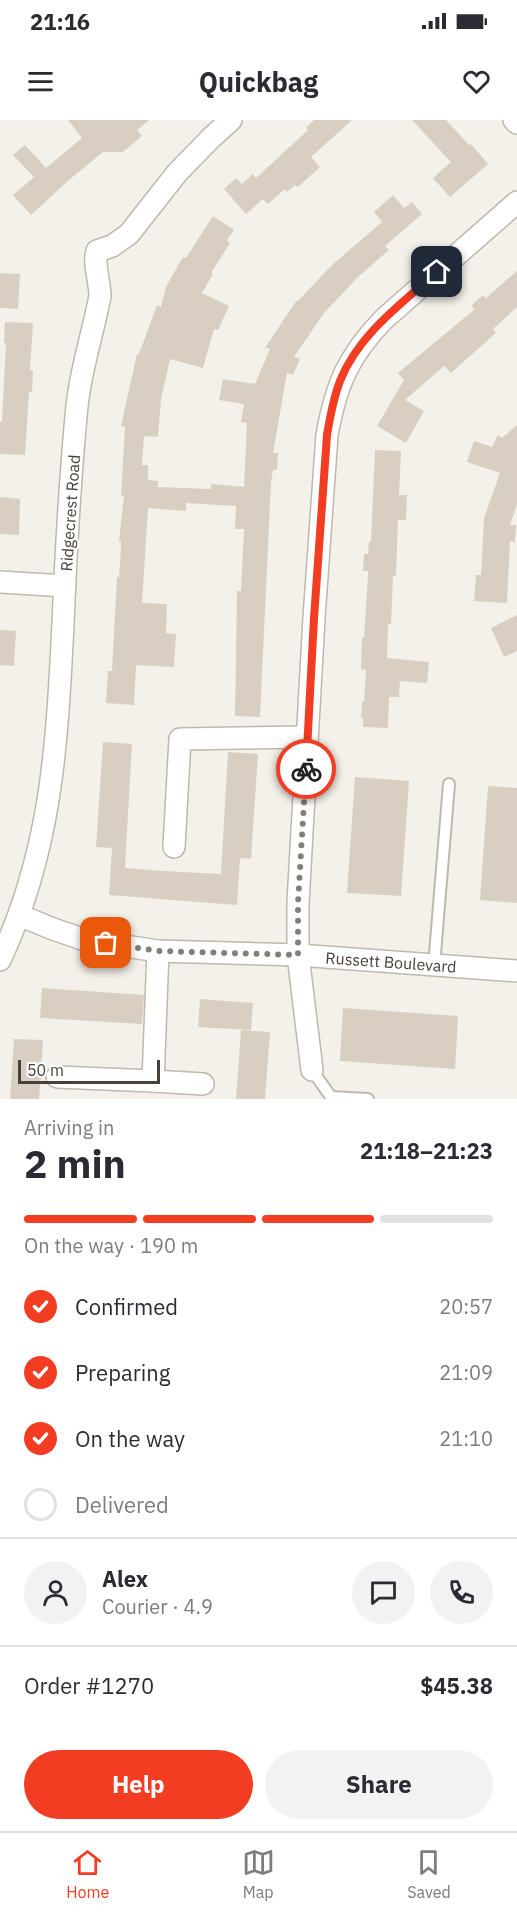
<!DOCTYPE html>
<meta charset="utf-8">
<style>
body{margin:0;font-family:"IBM Plex Sans",sans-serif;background:#f2f2f3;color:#2b2b33;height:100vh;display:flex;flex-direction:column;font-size:22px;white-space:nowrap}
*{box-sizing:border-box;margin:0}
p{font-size:20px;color:#7c7c81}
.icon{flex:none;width:33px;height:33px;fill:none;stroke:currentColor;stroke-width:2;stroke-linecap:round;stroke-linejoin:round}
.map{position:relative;height:979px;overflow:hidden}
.side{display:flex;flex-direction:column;background:#fff;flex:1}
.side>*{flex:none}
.scale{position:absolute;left:18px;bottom:15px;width:142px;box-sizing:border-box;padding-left:6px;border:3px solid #484138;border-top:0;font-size:16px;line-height:21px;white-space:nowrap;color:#484138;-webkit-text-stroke:4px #fff;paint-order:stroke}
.pin{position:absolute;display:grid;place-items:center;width:51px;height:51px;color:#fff;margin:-26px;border-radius:12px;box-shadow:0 3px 9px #0006}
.courier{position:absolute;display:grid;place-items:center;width:60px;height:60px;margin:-30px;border:4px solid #f23d23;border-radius:50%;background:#fff;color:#222;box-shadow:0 2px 8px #0007}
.headline em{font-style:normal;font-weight:800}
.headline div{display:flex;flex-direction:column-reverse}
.headline{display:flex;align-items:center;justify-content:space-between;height:102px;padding:0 24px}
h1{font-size:39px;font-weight:800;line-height:45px}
.bar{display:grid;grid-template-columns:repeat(4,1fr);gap:9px 6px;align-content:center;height:72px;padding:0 24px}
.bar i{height:8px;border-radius:4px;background:#e1e1e2}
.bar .active{background:#f23d23}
.bar p{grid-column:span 4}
.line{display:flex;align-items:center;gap:15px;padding:0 24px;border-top:2px solid #e1e1e2}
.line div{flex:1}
.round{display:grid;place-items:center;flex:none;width:63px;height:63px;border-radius:32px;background:#f2f2f3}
ol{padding:0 24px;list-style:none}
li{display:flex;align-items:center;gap:18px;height:66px}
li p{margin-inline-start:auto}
li .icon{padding:6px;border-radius:50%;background:#f23d23;color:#fff;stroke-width:4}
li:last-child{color:#7c7c81}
li i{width:33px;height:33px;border:3px solid #e1e1e2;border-radius:50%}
.action{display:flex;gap:12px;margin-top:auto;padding:12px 24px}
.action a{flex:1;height:69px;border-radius:36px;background:#f23d23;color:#fff;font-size:24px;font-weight:800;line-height:69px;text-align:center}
.action a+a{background:#f2f2f3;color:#2b2b33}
.status{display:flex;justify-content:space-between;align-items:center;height:42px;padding:0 30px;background:#fff;direction:ltr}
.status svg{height:16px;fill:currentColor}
header{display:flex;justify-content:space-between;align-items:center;height:78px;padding:0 24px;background:#fff;font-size:27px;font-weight:800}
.menu{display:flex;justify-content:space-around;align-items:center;height:84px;border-top:2px solid #e1e1e2;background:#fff;font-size:16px;color:#7c7c81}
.menu a{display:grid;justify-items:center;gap:3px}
.menu .active{color:#f23d23}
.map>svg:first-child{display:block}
</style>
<div class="status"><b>21:16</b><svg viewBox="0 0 49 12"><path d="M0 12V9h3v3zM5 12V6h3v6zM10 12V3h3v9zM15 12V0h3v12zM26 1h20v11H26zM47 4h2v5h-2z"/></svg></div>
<header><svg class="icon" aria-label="menu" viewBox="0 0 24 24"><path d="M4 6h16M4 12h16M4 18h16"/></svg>Quickbag<svg class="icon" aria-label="heart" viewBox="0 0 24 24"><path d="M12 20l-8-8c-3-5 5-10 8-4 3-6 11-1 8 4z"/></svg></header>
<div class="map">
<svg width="517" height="979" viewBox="0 0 517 979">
<rect width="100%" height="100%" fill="#f4f1ea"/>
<g fill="#d8cfc2">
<polygon points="68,0 149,0 137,10 142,16 123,32 103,32 70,59 31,95 13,75 34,57 13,35 25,25 46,48 82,18"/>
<polygon points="314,0 352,0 311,37 320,47 298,67 295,65 287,72 285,69 268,84 263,79 246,94 224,69 236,58 242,64 253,54 256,58 308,10 306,8"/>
<polygon points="412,0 446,0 469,25 471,24 488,44 450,77 433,58 451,42"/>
<polygon points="393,75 404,88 412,82 422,94 385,126 389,130 359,156 324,193 294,237 300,239 293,255 287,253 273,333 278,333 277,350 273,350 271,362 260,597 235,596 237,471 241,471 244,409 235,409 236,386 186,383 186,391 148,388 142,483 167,484 166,513 176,514 174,547 136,545 134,585 106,583 108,551 112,551 117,457 119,457 121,427 121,421 119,421 124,376 121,375 125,307 121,306 137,234 139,234 157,185 161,187 166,167 183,137 186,138 213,96 234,110 227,120 230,123 211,153 213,154 202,173 229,186 218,210 214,209 203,248 170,239 161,279 158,317 144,316 142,345 148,345 148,360 158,361 158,367 211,369 211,364 244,367 247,303 241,302 244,284 219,280 223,259 255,264 270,229 265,228 296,181 298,181 332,145 382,102 374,92"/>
<polygon points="517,151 517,187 493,209 496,213 451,253 444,246 405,280 424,291 406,323 377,306 404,260 398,253 475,189 471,186 483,175 486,178"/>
<polygon points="0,153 20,154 18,189 0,188"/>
<polygon points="5,202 33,203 30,250 33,251 32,272 29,272 25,335 0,334 0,302 2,302 6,223 4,223"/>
<polygon points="517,305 517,384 510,405 516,405 515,422 510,421 507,483 474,481 476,455 481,455 484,398 500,353 467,342 474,321 492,327 498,315 502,318"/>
<polygon points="375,330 401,331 399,375 407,375 406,400 398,400 396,456 393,456 391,504 388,504 387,538 429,542 427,563 400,561 399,577 389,577 388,608 363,607 363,598 361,598 362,582 364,582 366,550 361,549 362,518 364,518 368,455 368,451 363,451 364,434 368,434 369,422 371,422"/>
<polygon points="0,377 20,379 19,415 0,414"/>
<polygon points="517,495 517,531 504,537 491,508"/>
<polygon points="0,510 16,511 14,546 0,545"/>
<polygon points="103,622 132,624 125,748 163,751 221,754 228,632 258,634 251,739 240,738 237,785 109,775 112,728 96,727"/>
<polygon points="355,657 409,661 401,776 347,773"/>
<polygon points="488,666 517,668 517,783 480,780"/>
<polygon points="42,868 144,875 142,904 40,898"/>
<polygon points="200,879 253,883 251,910 198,907"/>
<polygon points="343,888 458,896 455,949 340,941"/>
<polygon points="241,910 270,912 265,979 236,979"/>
<polygon points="14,919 43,920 39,979 10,979"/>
</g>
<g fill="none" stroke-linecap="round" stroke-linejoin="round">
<g stroke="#bfb8ac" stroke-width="14">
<g id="lane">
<polyline points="434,846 449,664"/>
<polyline points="312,950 331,977 368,979"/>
</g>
</g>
<g stroke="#bfb8ac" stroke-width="24">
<g id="street">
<polyline points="514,0 517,3"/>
<polyline points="0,462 65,466"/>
<polyline points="174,727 180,619 307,617"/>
<polyline points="19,795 53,809 85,820 158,831 298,835 517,851"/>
<path d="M0 840C52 729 57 624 63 504 66 431 70 358 77 286 81 248 93 213 100 176 100 162 93 143 97 131L112 126 129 114 177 53 211 18 231 0"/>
<path d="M312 950 298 835V783L314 498 327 315C336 265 348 236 384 199L517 82"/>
<polyline points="57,957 153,961 158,831"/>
<polyline points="153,961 203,964"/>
</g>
</g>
<use href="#lane" stroke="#fff" stroke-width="10"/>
<use href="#street" stroke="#fff" stroke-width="21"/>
</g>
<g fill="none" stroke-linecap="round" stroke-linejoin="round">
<polyline stroke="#847f76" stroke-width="6" stroke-dasharray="0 10.8" points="106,823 158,831 298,835 298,783 306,649"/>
<path stroke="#f23d23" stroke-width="8" d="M306 649 314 498 327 315C330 297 333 279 340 261 358 215 401 184 437 152"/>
</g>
<g text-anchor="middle" stroke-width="4.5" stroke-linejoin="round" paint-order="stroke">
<g font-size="16" fill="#484138" stroke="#fff">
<text transform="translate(70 393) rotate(-86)" y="6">Ridgecrest Road</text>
<text transform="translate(391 842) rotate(4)" y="6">Russett Boulevard</text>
</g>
</g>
</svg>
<div class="scale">50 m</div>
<div class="pin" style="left:106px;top:823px;background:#ea580c"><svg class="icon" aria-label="bag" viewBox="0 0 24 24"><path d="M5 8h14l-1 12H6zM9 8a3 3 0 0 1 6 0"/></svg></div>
<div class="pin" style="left:437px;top:152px;background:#1f2937"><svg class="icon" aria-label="home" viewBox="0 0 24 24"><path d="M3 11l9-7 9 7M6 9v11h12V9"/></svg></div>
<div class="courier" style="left:306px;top:649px"><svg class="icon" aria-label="bike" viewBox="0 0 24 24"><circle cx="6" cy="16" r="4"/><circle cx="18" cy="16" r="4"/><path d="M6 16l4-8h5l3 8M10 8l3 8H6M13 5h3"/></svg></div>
</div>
<section class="side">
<div class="headline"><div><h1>2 min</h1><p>Arriving in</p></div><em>21:18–21:23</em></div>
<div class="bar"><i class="active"></i><i class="active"></i><i class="active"></i><i></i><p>On the way · 190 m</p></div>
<ol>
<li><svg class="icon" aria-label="check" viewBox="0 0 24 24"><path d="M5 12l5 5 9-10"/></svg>Confirmed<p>20:57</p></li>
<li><svg class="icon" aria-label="check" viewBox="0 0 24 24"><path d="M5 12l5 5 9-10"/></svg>Preparing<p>21:09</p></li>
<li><svg class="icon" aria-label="check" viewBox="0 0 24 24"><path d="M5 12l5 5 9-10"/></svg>On the way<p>21:10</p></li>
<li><i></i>Delivered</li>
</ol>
<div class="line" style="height:108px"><a class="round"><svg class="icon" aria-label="person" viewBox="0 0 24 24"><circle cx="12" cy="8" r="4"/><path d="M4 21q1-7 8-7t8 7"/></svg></a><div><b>Alex</b><p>Courier · 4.9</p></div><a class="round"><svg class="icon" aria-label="chat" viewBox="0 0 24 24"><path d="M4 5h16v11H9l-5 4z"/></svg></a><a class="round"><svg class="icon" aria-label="phone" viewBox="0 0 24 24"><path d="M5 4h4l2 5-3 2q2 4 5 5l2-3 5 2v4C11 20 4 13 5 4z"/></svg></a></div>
<div class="line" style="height:78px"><div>Order #1270</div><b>$45.38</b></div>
<div class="action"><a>Help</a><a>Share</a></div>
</section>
<nav class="menu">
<a class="active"><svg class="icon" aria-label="home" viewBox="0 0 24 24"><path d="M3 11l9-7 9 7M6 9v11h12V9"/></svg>Home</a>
<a><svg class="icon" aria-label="map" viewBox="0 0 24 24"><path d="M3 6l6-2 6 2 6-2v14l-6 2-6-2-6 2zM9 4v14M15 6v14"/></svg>Map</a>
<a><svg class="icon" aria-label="saved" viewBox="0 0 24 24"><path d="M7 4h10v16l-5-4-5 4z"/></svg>Saved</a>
</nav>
